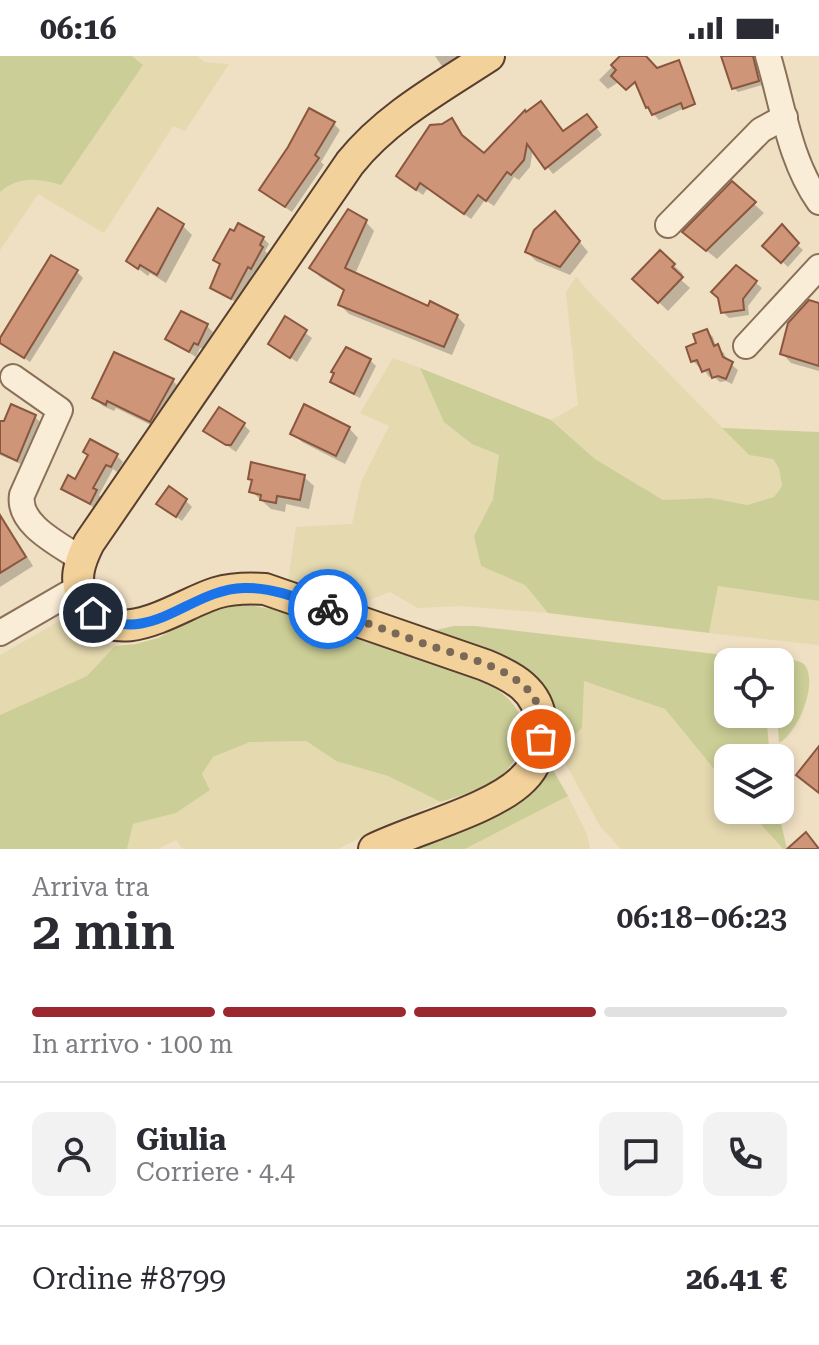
<!DOCTYPE html>
<html lang="it">
<meta charset="utf-8">
<style>
body{margin:0;font-family:"Roboto Serif",serif;background:#f2f2f3;color:#2b2b33;height:100vh;display:flex;flex-direction:column;font-size:30px;white-space:nowrap}
*{box-sizing:border-box;margin:0}
p{font-size:26px;color:#7c7c81}
.icon{flex:none;width:44px;height:44px;fill:none;stroke:currentColor;stroke-width:2;stroke-linecap:round;stroke-linejoin:round}
.map{position:relative;height:793px;overflow:hidden}
.details{display:flex;flex-direction:column;background:#fff;flex:1}
.details>*{flex:none}
.fabs{position:absolute;left:714px;top:592px;display:grid;gap:16px}
.fabs a{display:grid;place-items:center;width:80px;height:80px;border-radius:16px;background:#fff;box-shadow:0 4px 12px #0003;font-size:40px}
.pin{position:absolute;display:grid;place-items:center;width:68px;height:68px;color:#fff;margin:-34px;border:4px solid #fff;border-radius:50%;box-shadow:0 2px 8px #0007}
.courier{position:absolute;display:grid;place-items:center;width:80px;height:80px;margin:-40px;border:6px solid #1a73e8;border-radius:50%;background:#fff;color:#222;box-shadow:0 2px 10px #0007}
.headline em{font-style:normal;font-weight:600}
.headline div{display:flex;flex-direction:column-reverse}
.headline{display:flex;align-items:center;justify-content:space-between;height:136px;padding:0 32px}
h1{font-size:52px;font-weight:600;line-height:60px}
.bar{display:grid;grid-template-columns:repeat(4,1fr);gap:12px 8px;align-content:center;height:96px;padding:0 32px}
.bar i{height:10px;border-radius:6px;background:#e1e1e2}
.bar .current{background:#9b2831}
.bar p{grid-column:span 4}
.line{display:flex;align-items:center;gap:20px;padding:0 32px;border-top:2px solid #e1e1e2}
.line div{flex:1}
.round{display:grid;place-items:center;flex:none;width:84px;height:84px;border-radius:16px;background:#f2f2f3}
.status{display:flex;justify-content:space-between;align-items:center;height:56px;padding:0 40px;background:#fff;direction:ltr}
.status svg{height:22px;fill:currentColor}
.map>svg:first-child{display:block}
</style>
<div class="status"><b>06:16</b><svg viewBox="0 0 49 12"><path d="M0 12V9h3v3zM5 12V6h3v6zM10 12V3h3v9zM15 12V0h3v12zM26 1h20v11H26zM47 4h2v5h-2z"/></svg></div>
<div class="map">
<svg width="819" height="793" viewBox="0 0 819 793">
<rect width="100%" height="100%" fill="#efdfc3"/>
<g fill="#e5d9b0">
<polygon points="132,0 198,0 204,6 229,8 185,75 173,70 104,177 38,138 0,194 0,136 12,125 42,123 143,9"/>
<polygon points="576,220 586,233 749,399 773,403 779,411 782,430 774,441 747,449 711,442 663,444 595,403 551,364 578,349 566,237"/>
<polygon points="393,302 420,312 445,366 472,388 499,399 493,443 474,480 481,510 525,529 548,557 460,550 418,552 390,536 361,547 288,525 296,471 352,468 361,426 389,370 360,357"/>
<polygon points="718,530 819,545 819,589 709,577"/>
<polygon points="72,558 96,584 115,590 87,620 0,659 0,599"/>
<polygon points="584,624 665,653 728,730 728,754 748,754 783,793 621,793 600,770 563,703 553,691"/>
<polygon points="306,685 336,705 388,720 441,746 386,769 338,793 183,793 176,784 158,793 127,793 133,768 176,757 210,733 202,718 213,701 250,686"/>
<polygon points="568,740 587,778 590,793 465,793"/>
</g>
<g fill="#ccce97">
<path d="M0 0H132L143 9 61 129C39 122 18 120 0 136Z"/>
<polygon points="420,312 551,364 595,403 663,444 711,442 747,449 774,441 782,430 779,412 773,403 749,399 722,372 819,376 819,545 718,530 709,577 548,557 525,529 481,510 474,480 493,443 499,399 472,388 444,366"/>
<path d="M249 549 271 553 476 620C490 629 510 640 518 656 531 684 513 716 488 729 473 736 456 741 441 746L388 720 336 705 306 685 250 686 213 701 202 718 210 734 176 757 133 768 127 793H0V659L87 620 115 590 136 588 158 582 202 558 229 551Z"/>
<polygon points="454,570 475,570 733,600 744,606 728,606 728,658 766,658 770,702 728,702 728,730 665,653 584,625 582,672 563,690 553,691 555,665 431,575"/>
<path d="M753 600C768 602 791 600 804 608 819 625 799 676 779 687L777 658H780V606H759Z"/>
<polygon points="549,707 568,740 465,793 400,793"/>
<polygon points="748,754 778,754 787,793 783,793"/>
</g>
<g fill="#0003">
<polygon points="435,0 472,0 446,16"/>
<polygon points="623,0 644,0 649,6 608,33 599,24"/>
<polygon points="723,0 756,0 762,29 738,36 734,32"/>
<polygon points="635,22 689,50 659,64 647,51"/>
<polygon points="451,65 466,85 484,99 593,67 602,79 553,118 533,93 530,111 519,124 514,121 494,150 485,144 471,163 428,132 423,139 405,126 442,70"/>
<polygon points="334,68 340,74 321,106 324,109 292,156 268,140"/>
<polygon points="732,128 764,157 717,203 694,185"/>
<polygon points="158,155 183,170 192,179 166,227 150,217 148,220 128,205"/>
<polygon points="366,166 374,175 355,218 429,252 457,260 465,269 452,299 349,258 340,249 346,236 320,221 312,212"/>
<polygon points="564,167 588,196 570,219 536,205 527,196"/>
<polygon points="235,178 263,182 269,188 265,195 268,198 257,217 254,216 237,247 212,231 222,210 216,204"/>
<polygon points="794,186 803,194 788,211 765,190"/>
<polygon points="660,196 683,218 679,222 690,232 668,255 635,223"/>
<polygon points="77,216 83,222 30,306 0,285"/>
<polygon points="756,227 762,232 748,250 749,259 729,262 723,256"/>
<polygon points="819,249 819,315 791,307 782,297"/>
<polygon points="286,263 312,282 297,306 270,288"/>
<polygon points="207,270 213,276 204,293 200,292 196,301 167,283"/>
<polygon points="707,275 713,281 716,291 724,297 727,305 738,314 732,328 726,325 720,326 713,320 709,321 702,310 699,311 693,305"/>
<polygon points="115,298 173,325 181,333 159,373 116,352 114,355 103,350 94,342"/>
<polygon points="370,304 376,310 360,342 338,331 332,325"/>
<polygon points="12,351 35,361 41,367 23,409 0,399 0,367 6,367"/>
<polygon points="244,369 250,375 236,396 206,375"/>
<polygon points="349,372 358,382 345,408 302,386 292,377"/>
<polygon points="117,400 123,406 117,416 113,413 99,439 102,442 96,453 63,432"/>
<polygon points="304,421 314,430 309,453 286,448 285,456 271,453 252,436"/>
<polygon points="186,445 192,451 182,465 159,448"/>
<polygon points="7,474 16,483 33,510 0,531 0,479"/>
</g>
<g fill="#cf9578" stroke="#8a573e" stroke-width="2">
<polygon points="620,0 646,0 657,12 679,4 695,48 683,53 681,47 652,59 648,51 646,52 635,26 626,34 611,20 616,14 611,9"/>
<polygon points="721,0 753,0 759,25 732,33"/>
<polygon points="541,45 563,75 587,58 597,71 545,113 527,88 524,104 511,119 507,116 486,145 478,139 464,158 420,127 416,134 396,120 430,69 442,68 452,62 462,79 484,97 525,54 526,56"/>
<polygon points="309,52 335,66 315,99 319,102 285,151 259,134 288,91"/>
<polygon points="732,125 756,146 706,195 682,176"/>
<polygon points="158,152 184,168 157,219 140,209 138,213 126,205"/>
<polygon points="348,153 367,164 345,212 428,250 430,245 458,259 444,291 338,249 344,234 309,212"/>
<polygon points="555,155 580,185 560,211 525,196 534,174"/>
<polygon points="238,167 264,181 260,189 263,191 251,213 248,211 231,243 210,232 220,208 213,204 230,173 234,175"/>
<polygon points="782,168 799,187 781,207 762,190"/>
<polygon points="660,194 675,208 672,211 683,221 658,247 632,223"/>
<polygon points="51,199 78,214 24,302 0,287 0,282"/>
<polygon points="736,209 757,225 743,243 744,254 721,257 718,242 711,236"/>
<polygon points="809,244 819,247 819,310 780,298 788,267"/>
<polygon points="181,255 208,268 198,289 194,287 189,296 165,283"/>
<polygon points="285,260 307,274 290,302 268,288"/>
<polygon points="707,273 714,290 718,288 723,301 733,306 726,323 718,320 712,322 709,313 702,316 697,304 691,306 686,291 696,287 693,278"/>
<polygon points="346,291 371,303 354,338 330,326 334,317 331,316"/>
<polygon points="114,296 174,323 150,366 107,345 106,349 92,342"/>
<polygon points="11,348 36,359 17,405 0,397 0,365 4,365"/>
<polygon points="304,348 350,371 336,400 290,378"/>
<polygon points="219,351 245,367 231,389 226,389 203,375"/>
<polygon points="90,383 118,398 111,411 106,409 93,432 97,434 90,448 61,433 68,419 75,423 88,399 83,396"/>
<polygon points="251,406 305,419 300,444 277,440 276,447 260,444 261,439 249,436 252,424 248,423"/>
<polygon points="169,430 187,443 176,461 156,448"/>
<polygon points="0,459 26,501 0,517"/>
<polygon points="819,690 819,737 796,719"/>
<polygon points="806,776 819,793 787,793"/>
</g>
<g fill="none" stroke-linecap="round" stroke-linejoin="round">
<g stroke="#8a7059" stroke-width="28">
<g id="minor">
<path d="M768 0C783 50 789 103 819 146"/>
<polyline points="668,169 761,74 785,61"/>
<polyline points="746,290 819,211"/>
<path d="M13 321 60 354 22 439C17 469 61 489 81 503"/>
<polyline points="0,577 78,532"/>
</g>
</g>
<g stroke="#583e2e" stroke-width="34">
<path id="major" d="M374 793C415 773 494 753 523 723 538 709 543 687 541 667 539 634 512 620 485 609L265 533C248 532 233 532 216 537 177 549 114 599 84 545 73 524 79 507 89 487L350 107C387 61 440 32 489 0"/>
</g>
<use href="#minor" stroke="#faedd7" stroke-width="24"/>
<use href="#major" stroke="#f3d19a" stroke-width="30"/>
</g>
<g fill="none" stroke-linecap="round" stroke-linejoin="round">
<path stroke="#796958" stroke-width="8" stroke-dasharray="0 14.4" d="M328 553C361 565 394 577 428 589 460 600 506 609 530 636 541 649 542 667 541 683"/>
<path stroke="#1a73e8" stroke-width="10" d="M93 557C150 593 189 533 244 532 273 531 301 543 328 553"/>
</g>
</svg>
<div class="fabs">
<a><svg class="icon" aria-label="locate" viewBox="0 0 24 24"><circle cx="12" cy="12" r="6"/><path d="M12 2v4M12 18v4M2 12h4M18 12h4"/></svg></a>
<a><svg class="icon" aria-label="layers" viewBox="0 0 24 24"><path d="M12 4l9 5-9 5-9-5zM3 14l9 5 9-5"/></svg></a>
</div>
<div class="pin" style="left:541px;top:683px;background:#ea580c"><svg class="icon" aria-label="bag" viewBox="0 0 24 24"><path d="M5 8h14l-1 12H6zM9 8a3 3 0 0 1 6 0"/></svg></div>
<div class="pin" style="left:93px;top:557px;background:#1f2937"><svg class="icon" aria-label="home" viewBox="0 0 24 24"><path d="M3 11l9-7 9 7M6 9v11h12V9"/></svg></div>
<div class="courier" style="left:328px;top:553px"><svg class="icon" aria-label="bike" viewBox="0 0 24 24"><circle cx="6" cy="16" r="4"/><circle cx="18" cy="16" r="4"/><path d="M6 16l4-8h5l3 8M10 8l3 8H6M13 5h3"/></svg></div>
</div>
<section class="details">
<div class="headline"><div><h1>2 min</h1><p>Arriva tra</p></div><em>06:18–06:23</em></div>
<div class="bar"><i class="current"></i><i class="current"></i><i class="current"></i><i></i><p>In arrivo · 100 m</p></div>
<div class="line" style="height:144px"><a class="round"><svg class="icon" aria-label="person" viewBox="0 0 24 24"><circle cx="12" cy="8" r="4"/><path d="M4 21q1-7 8-7t8 7"/></svg></a><div><b>Giulia</b><p>Corriere · 4.4</p></div><a class="round"><svg class="icon" aria-label="chat" viewBox="0 0 24 24"><path d="M4 5h16v11H9l-5 4z"/></svg></a><a class="round"><svg class="icon" aria-label="phone" viewBox="0 0 24 24"><path d="M5 4h4l2 5-3 2q2 4 5 5l2-3 5 2v4C11 20 4 13 5 4z"/></svg></a></div>
<div class="line" style="height:104px"><div>Ordine #8799</div><b>26.41 €</b></div>
</section>
